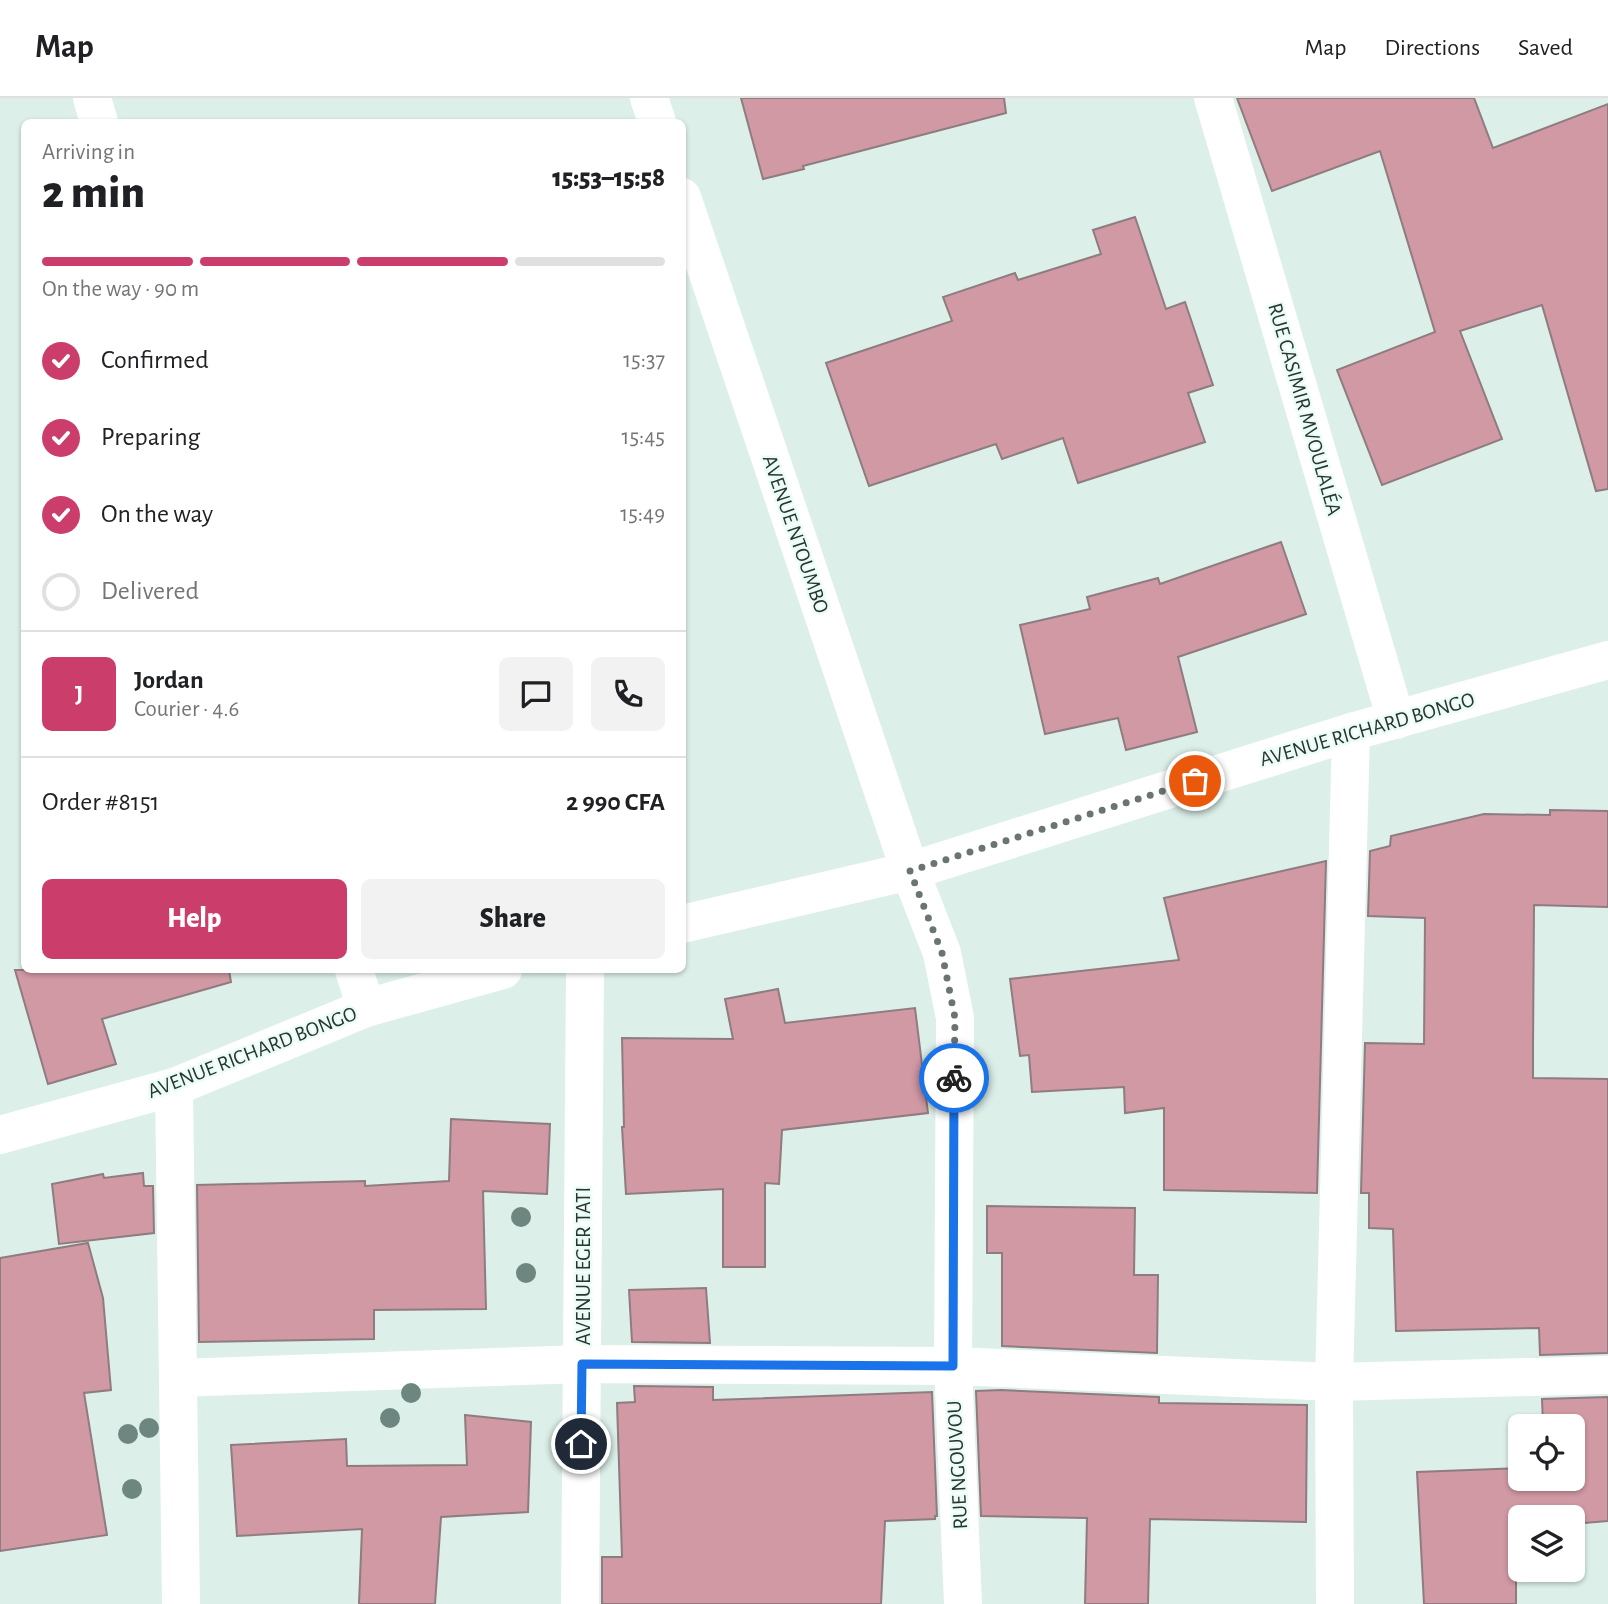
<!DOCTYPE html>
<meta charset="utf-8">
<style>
body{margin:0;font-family:"Alegreya Sans",sans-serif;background:#f2f2f2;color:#202124;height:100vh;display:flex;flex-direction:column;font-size:26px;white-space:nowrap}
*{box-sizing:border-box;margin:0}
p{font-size:23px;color:#757577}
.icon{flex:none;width:38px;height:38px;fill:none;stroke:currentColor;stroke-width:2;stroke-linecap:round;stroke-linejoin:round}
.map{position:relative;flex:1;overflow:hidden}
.drawer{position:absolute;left:21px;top:21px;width:665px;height:854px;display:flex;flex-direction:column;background:#fff;border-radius:10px;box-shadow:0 2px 5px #0004}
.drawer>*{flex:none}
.buttons{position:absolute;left:1508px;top:1316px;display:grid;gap:14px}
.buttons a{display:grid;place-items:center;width:77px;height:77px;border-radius:10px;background:#fff;box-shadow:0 2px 5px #0004;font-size:35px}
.pin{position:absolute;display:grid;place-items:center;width:60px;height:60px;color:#fff;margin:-30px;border:4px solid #fff;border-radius:50%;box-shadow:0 2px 7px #0007}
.courier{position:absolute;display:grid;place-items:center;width:70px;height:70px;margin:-35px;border:5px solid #1a73e8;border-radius:50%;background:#fff;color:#222;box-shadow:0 2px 9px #0007}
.headline em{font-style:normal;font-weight:800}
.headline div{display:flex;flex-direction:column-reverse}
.headline{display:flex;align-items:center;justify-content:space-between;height:119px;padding:0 21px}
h1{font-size:46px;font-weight:800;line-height:52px}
.bar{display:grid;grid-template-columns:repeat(4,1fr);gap:10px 7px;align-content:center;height:84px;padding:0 21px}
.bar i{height:9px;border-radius:5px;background:#e0e0e0}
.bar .active{background:#cb3d6a}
.bar p{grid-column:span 4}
.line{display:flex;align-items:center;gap:18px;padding:0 21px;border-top:2px solid #e0e0e0}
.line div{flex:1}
.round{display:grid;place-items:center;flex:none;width:74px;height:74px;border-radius:10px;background:#f2f2f2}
ol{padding:0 21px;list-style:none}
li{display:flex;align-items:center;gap:21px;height:77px}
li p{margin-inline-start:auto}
li .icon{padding:7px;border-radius:50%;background:#cb3d6a;color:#fff;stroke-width:4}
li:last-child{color:#757577}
li i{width:38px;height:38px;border:4px solid #e0e0e0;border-radius:50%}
.cta{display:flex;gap:14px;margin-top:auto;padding:14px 21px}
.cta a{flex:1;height:80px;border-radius:10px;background:#cb3d6a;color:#fff;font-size:28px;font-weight:800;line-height:80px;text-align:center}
.cta a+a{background:#f2f2f2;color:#202124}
header{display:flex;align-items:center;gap:42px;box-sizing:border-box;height:98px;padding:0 35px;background:#fff;border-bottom:2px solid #e0e0e0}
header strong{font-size:33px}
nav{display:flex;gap:38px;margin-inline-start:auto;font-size:24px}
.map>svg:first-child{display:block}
</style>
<header>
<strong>Map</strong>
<nav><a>Map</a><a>Directions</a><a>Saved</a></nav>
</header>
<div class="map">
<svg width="1608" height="1506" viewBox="0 0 1608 1506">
<rect width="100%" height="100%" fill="#dcefe9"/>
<g fill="#d199a4" stroke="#8e7c80" stroke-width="2">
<polygon points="741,0 1004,0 1006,15 803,68 804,71 763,81"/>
<polygon points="1237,0 1474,0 1493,50 1608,6 1608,391 1596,393 1542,207 1460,233 1502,341 1382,387 1337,272 1435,234 1380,53 1272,93"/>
<polygon points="1135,119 1166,211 1185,204 1213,287 1188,295 1205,344 1078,385 1063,340 1002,361 996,346 869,388 826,265 952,223 943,199 1015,175 1018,182 1101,156 1093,132"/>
<polygon points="1281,444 1306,516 1178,559 1197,634 1126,652 1118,620 1045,636 1020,527 1090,511 1087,499 1158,480 1160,486"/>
<polygon points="1550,712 1608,713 1608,809 1534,807 1533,949 1533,980 1608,981 1608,1255 1540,1257 1539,1230 1396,1233 1393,1131 1369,1130 1369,1095 1361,1095 1365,945 1424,946 1425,820 1368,818 1370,753 1390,748 1391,738 1484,716 1550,717"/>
<polygon points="1326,763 1317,1095 1164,1092 1164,1010 1125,1015 1124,989 1032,994 1029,957 1020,958 1010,881 1179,862 1164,800"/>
<polygon points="15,872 229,872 231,884 102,921 116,966 48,986"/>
<polygon points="778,891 785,925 915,910 928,1015 782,1032 779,1086 765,1085 765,1169 723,1169 723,1091 626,1096 622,1029 624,1029 622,940 733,941 725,901"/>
<polygon points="451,1021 550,1026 547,1096 483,1093 486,1211 374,1212 374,1241 199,1244 197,1087 365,1083 365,1088 449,1083"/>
<polygon points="143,1075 144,1088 153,1088 154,1135 59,1146 52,1086 103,1076 104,1080"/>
<polygon points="987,1108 1135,1110 1134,1177 1158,1177 1157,1255 1002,1248 1002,1155 987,1155"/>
<polygon points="88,1145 103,1200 111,1292 84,1295 107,1437 0,1453 0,1160"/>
<polygon points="706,1190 710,1245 632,1244 629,1192"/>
<polygon points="634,1288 713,1289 713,1302 932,1294 937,1418 935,1418 935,1421 885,1423 881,1506 602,1506 602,1459 622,1459 617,1305 635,1304"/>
<polygon points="1001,1292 1159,1299 1159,1305 1307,1307 1306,1424 1150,1421 1148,1506 1085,1506 1087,1420 981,1418 976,1293"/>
<polygon points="1608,1299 1608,1423 1573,1426 1573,1419 1521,1419 1521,1430 1516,1430 1516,1506 1424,1506 1417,1374 1521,1370 1521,1381 1573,1381 1573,1328 1533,1328 1543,1327 1542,1301"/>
<polygon points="465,1317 531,1324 528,1414 441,1419 435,1506 359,1506 362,1431 237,1438 231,1347 346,1341 347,1368 467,1367"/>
</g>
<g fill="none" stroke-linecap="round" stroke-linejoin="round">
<g stroke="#fff" stroke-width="38">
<polyline points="92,0 99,24"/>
<polyline points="649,0 657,24"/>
<polyline points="1213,0 1396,622"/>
<polyline points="682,99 910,773 942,855 955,920 953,1268 963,1506"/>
<polyline points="682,826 910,773 1351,634 1608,562"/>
<polyline points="354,872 366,910"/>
<polyline points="174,989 181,1506"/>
<polyline points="0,1037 174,989 366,910 503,872"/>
<polyline points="178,1280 582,1266 953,1268 1334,1284 1608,1277"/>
<polyline points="580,1506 585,872"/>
<polyline points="1335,1506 1334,1284 1351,634"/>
</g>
</g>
<g fill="#6d8780">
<circle cx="521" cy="1119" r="10"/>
<circle cx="526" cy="1175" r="10"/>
<circle cx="411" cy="1295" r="10"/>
<circle cx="390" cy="1320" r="10"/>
<circle cx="149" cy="1330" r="10"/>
<circle cx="128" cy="1336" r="10"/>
<circle cx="132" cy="1391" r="10"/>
</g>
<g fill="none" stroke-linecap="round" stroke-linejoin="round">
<polyline stroke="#6a7571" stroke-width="7" stroke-dasharray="0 12.6" points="954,980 955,920 942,855 910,773 1195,683"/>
<polyline stroke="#1a73e8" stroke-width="9" points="581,1346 582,1266 953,1268 954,980"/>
</g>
<g text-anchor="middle" stroke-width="5" stroke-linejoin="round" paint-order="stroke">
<g font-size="21" fill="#2c3431" stroke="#e9fdf6">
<text transform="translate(1305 311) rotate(74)" y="7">RUE CASIMIR MVOULALÉA</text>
<text transform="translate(796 436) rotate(71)" y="7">AVENUE NTOUMBO</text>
<text transform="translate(1367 631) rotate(-16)" y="7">AVENUE RICHARD BONGO</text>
<text transform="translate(252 954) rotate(-21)" y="7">AVENUE RICHARD BONGO</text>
<text transform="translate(583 1168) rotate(-90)" y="7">AVENUE EGER TATI</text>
<text transform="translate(957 1367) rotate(-93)" y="7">RUE NGOUVOU</text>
</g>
</g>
</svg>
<div class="buttons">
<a><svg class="icon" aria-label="locate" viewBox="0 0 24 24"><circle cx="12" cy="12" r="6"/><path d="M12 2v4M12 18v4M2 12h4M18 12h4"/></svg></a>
<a><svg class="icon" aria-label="layers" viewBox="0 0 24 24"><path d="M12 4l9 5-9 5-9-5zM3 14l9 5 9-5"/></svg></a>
</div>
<div class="pin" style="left:1195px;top:683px;background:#ea580c"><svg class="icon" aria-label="bag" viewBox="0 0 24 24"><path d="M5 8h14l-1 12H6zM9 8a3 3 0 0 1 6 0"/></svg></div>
<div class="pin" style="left:581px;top:1346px;background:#1f2937"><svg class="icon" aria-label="home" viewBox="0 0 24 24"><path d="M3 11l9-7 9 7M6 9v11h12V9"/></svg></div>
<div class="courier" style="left:954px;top:980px"><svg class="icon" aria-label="bike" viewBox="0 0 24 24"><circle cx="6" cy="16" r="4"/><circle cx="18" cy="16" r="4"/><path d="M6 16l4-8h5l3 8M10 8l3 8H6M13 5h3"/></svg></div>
<section class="drawer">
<div class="headline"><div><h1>2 min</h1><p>Arriving in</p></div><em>15:53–15:58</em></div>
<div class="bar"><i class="active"></i><i class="active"></i><i class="active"></i><i></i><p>On the way · 90 m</p></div>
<ol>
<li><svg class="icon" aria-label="check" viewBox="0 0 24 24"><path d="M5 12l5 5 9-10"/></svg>Confirmed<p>15:37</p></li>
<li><svg class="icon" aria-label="check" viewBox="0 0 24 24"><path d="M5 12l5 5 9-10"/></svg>Preparing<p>15:45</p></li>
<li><svg class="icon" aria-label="check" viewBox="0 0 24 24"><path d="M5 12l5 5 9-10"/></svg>On the way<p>15:49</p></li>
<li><i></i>Delivered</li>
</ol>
<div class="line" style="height:126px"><b class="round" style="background:#cb3d6a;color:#fff">J</b><div><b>Jordan</b><p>Courier · 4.6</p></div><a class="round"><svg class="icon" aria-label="chat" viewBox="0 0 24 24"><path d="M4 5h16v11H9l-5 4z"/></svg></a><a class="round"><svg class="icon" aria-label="phone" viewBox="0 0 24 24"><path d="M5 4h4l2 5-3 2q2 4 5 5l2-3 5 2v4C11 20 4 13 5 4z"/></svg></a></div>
<div class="line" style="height:91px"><div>Order #8151</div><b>2 990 CFA</b></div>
<div class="cta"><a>Help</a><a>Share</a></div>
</section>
</div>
